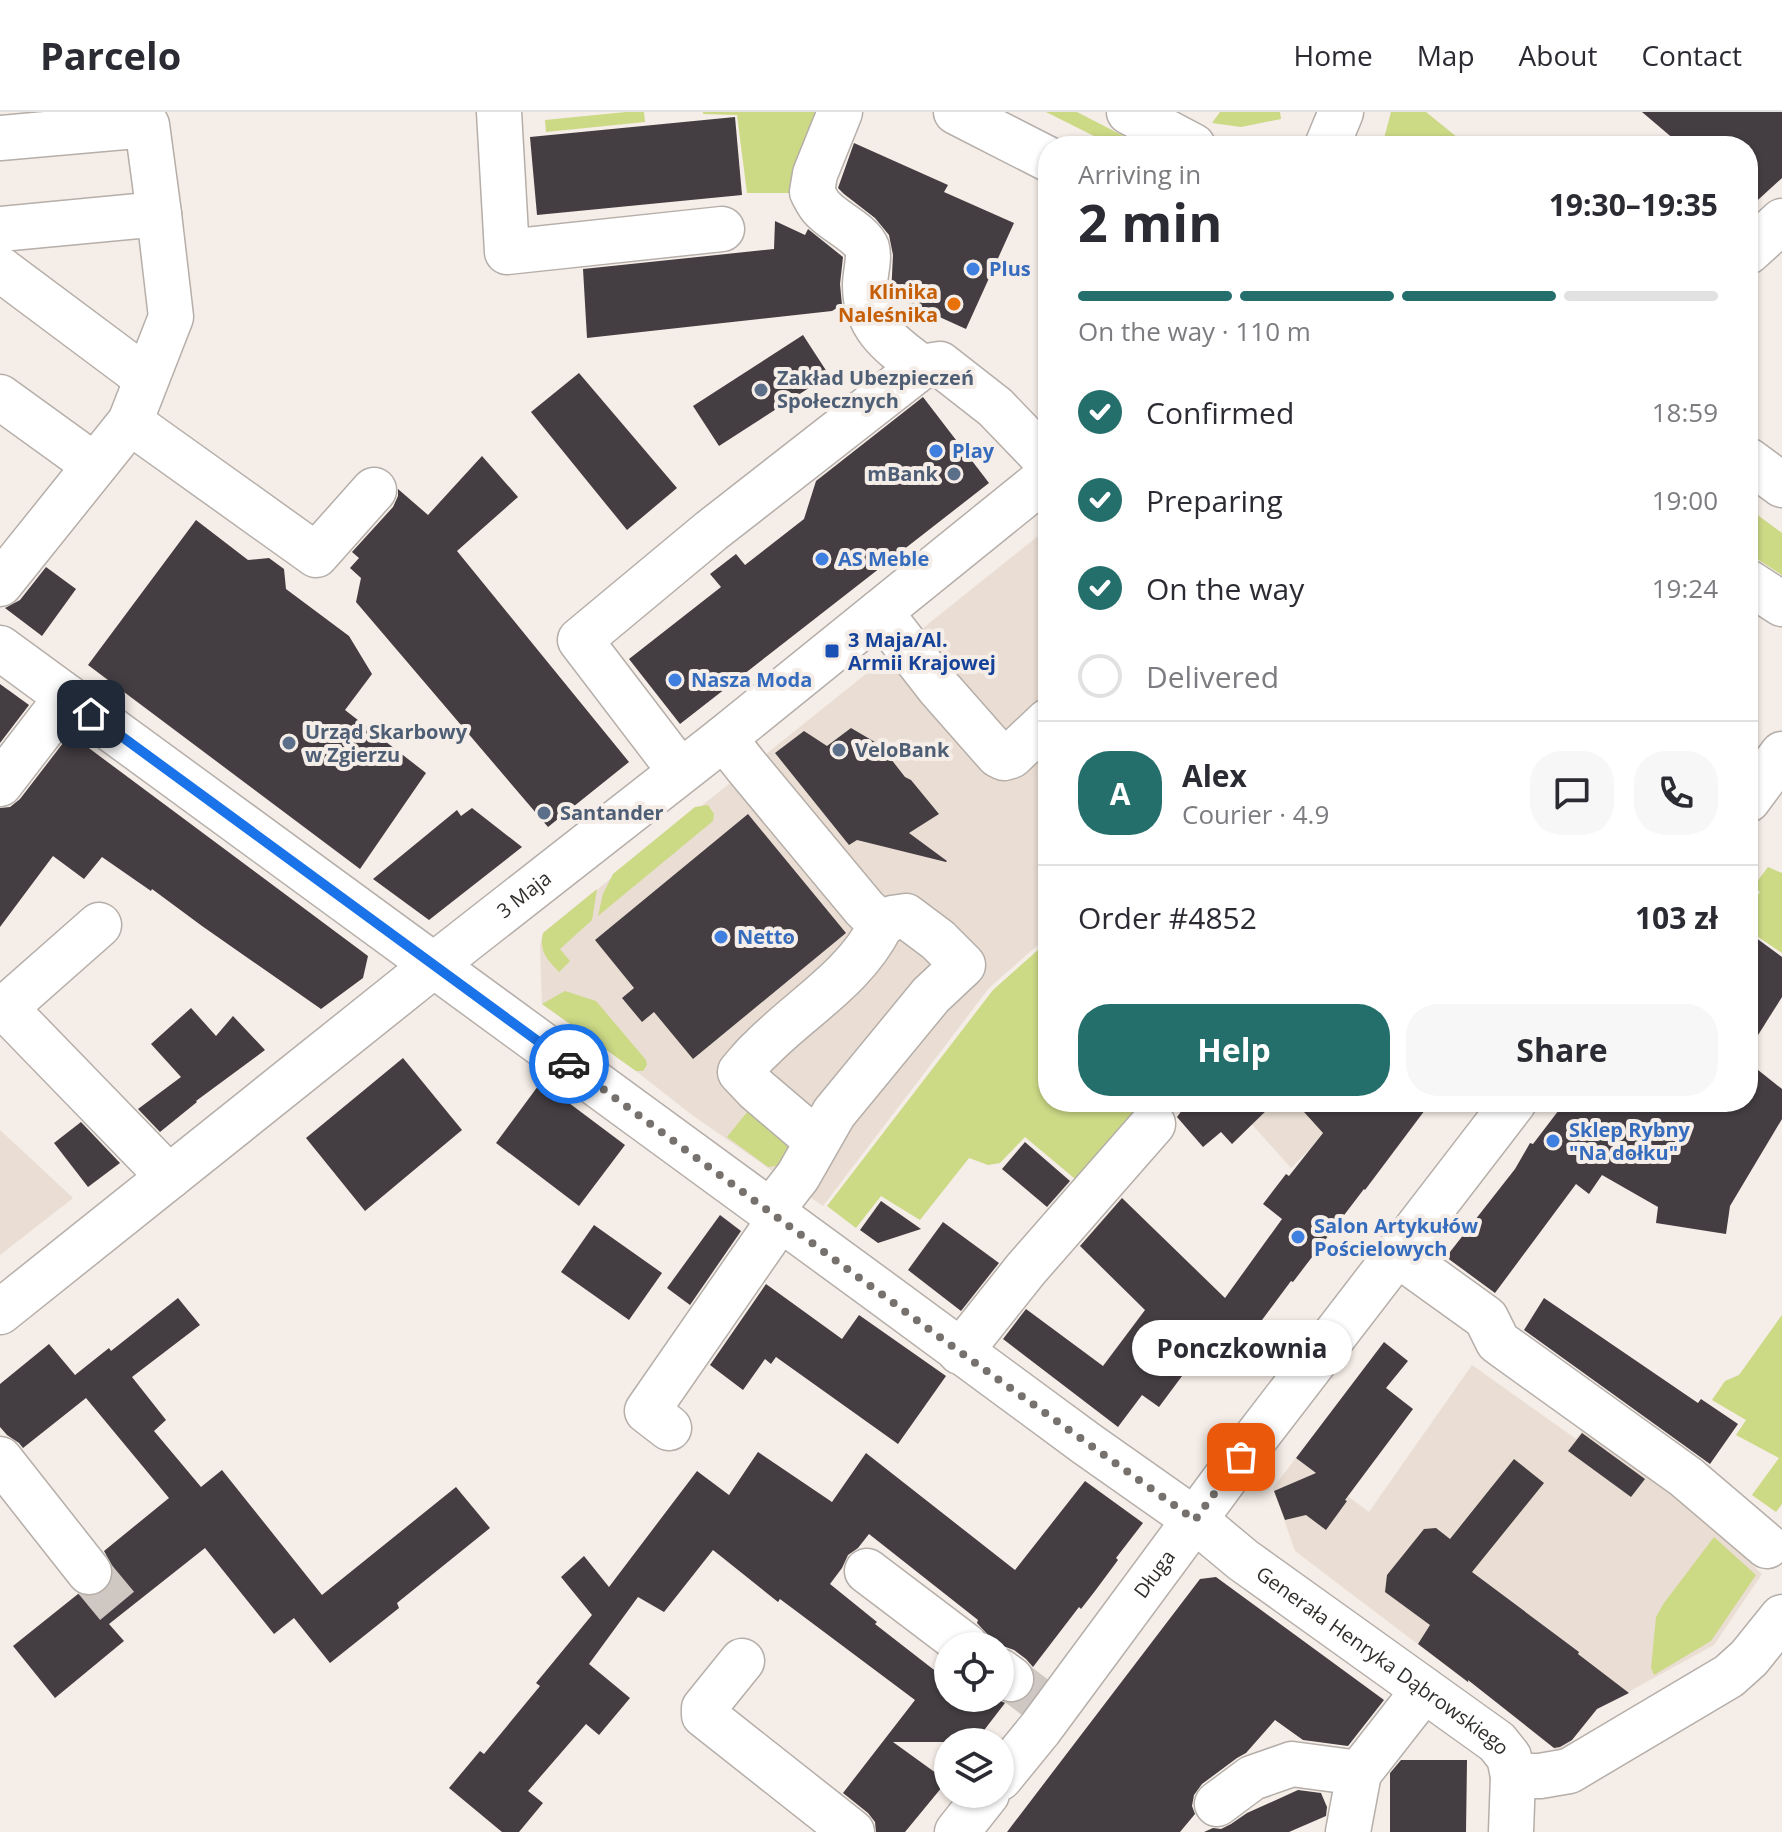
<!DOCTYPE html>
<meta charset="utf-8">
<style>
body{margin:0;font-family:"Open Sans",sans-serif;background:#f7f7f7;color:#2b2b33;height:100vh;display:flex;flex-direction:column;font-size:30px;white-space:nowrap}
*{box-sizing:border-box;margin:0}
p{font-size:26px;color:#7c7c81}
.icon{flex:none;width:44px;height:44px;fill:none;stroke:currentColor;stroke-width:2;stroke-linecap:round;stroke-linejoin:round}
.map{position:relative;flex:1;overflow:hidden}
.drawer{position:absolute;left:1038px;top:24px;width:720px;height:976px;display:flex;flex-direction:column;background:#fff;border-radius:32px;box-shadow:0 2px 6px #0004}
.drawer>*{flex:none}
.controls{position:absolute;left:934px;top:1520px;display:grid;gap:16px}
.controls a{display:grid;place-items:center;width:80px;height:80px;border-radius:50%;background:#fff;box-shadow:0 2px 6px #0004;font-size:40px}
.pin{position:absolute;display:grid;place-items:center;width:68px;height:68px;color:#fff;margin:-34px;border-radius:16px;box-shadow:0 4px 12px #0006}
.courier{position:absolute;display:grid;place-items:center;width:80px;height:80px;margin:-40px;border:6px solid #1a73e8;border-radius:50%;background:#fff;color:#222;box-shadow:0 2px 10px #0007}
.bubble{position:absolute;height:56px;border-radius:28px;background:#fff;box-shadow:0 2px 6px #0004;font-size:26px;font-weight:700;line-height:56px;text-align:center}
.headline em{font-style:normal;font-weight:700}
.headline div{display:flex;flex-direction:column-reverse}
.headline{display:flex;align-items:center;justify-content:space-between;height:136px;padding:0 40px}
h1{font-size:52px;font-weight:700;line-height:60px}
.bar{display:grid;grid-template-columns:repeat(4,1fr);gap:12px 8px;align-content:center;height:96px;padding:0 40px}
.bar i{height:10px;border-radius:6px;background:#e1e1e2}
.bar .selected{background:#246e6b}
.bar p{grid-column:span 4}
.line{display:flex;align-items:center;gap:20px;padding:0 40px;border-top:2px solid #e1e1e2}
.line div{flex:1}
.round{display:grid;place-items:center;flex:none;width:84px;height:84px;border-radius:32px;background:#f7f7f7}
ol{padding:0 40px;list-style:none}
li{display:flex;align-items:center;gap:24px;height:88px}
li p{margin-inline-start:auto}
li .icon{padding:8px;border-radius:50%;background:#246e6b;color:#fff;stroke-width:4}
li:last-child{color:#7c7c81}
li i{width:44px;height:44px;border:4px solid #e1e1e2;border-radius:50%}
.primary-button{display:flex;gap:16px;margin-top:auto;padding:16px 40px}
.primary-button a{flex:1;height:92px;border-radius:32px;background:#246e6b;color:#fff;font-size:32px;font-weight:700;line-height:92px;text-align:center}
.primary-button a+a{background:#f7f7f7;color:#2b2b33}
header{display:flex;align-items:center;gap:48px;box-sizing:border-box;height:112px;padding:0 40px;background:#fff;border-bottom:2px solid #e1e1e2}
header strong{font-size:38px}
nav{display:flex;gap:44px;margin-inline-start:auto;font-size:28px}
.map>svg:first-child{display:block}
</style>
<header>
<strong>Parcelo</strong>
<nav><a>Home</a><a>Map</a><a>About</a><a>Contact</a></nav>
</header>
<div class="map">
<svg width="1782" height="1720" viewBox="0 0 1782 1720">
<rect width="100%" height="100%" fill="#f5ede7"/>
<g fill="#eaddd3">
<polygon points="1048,416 1048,824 989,876 823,1094 692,1003 636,959 542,892 540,833 543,821"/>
<polygon points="1232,990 1346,990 1310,1037 1291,1056"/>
<polygon points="0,1018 73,1086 0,1143"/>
<polygon points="1472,1253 1576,1327 1590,1310 1654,1356 1762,1462 1714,1533 1597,1597 1561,1642 1506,1598 1522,1579 1482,1554 1469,1571 1295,1439 1273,1376 1296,1346 1369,1400"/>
</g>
<g fill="#ccd985">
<polygon points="626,0 644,0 645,10 546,20 545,8"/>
<polygon points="703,0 813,0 822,2 792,81 747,81 737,3 703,2"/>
<polygon points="1046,0 1077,0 1143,34 1114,34"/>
<polygon points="1220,0 1280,0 1281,7 1241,15 1212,11"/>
<polygon points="1391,0 1426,0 1468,34 1382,34"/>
<polygon points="1748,396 1782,421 1782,463 1748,441"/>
<polygon points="708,693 714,702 713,709 598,804 603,782 613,762 695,695"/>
<polygon points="1768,755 1782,761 1782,841 1748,818 1748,796 1760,780 1753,775"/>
<path d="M597 777 592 808 560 837 570 849 559 860C547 847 539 840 543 821Z"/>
<polygon points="1048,829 1048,990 1156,990 1080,1071 1025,1025 1000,1051 988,1053 969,1046 920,1108 881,1084 856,1116 827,1094 993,878"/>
<polygon points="565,879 596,889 646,948 647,953 643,959 636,959 542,892"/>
<polygon points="748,999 786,1029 789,1044 783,1053 768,1055 727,1025"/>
<polygon points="1782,1203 1782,1392 1776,1400 1752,1383 1779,1346 1736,1323 1746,1308 1712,1288 1725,1269 1739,1263"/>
<polygon points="1714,1425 1756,1463 1711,1529 1654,1563 1651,1556 1656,1505 1664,1491"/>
</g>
<g fill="#443e43">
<polygon points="1642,0 1782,0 1782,66 1748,97 1748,34 1682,34"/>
<polygon points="735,5 742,83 537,103 530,25"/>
<polygon points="854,31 948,73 944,80 1014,111 966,217 891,183 893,143 889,123 875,106 844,82 838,76"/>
<polygon points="775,109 805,123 808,117 843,145 840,172 842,193 832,199 587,226 583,157 774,137"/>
<polygon points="803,223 829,263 719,334 693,294"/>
<polygon points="579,261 677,376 627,418 531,300"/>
<polygon points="923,285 989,371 680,612 629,547 721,475 710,462 736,442 745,453 804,407 816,369"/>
<polygon points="482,344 518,385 457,439 629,650 548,715 356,490 361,466 350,456 359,446 352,440 393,395 398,384 398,377 428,403"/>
<polygon points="196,408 248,448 269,446 284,457 286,477 349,524 372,562 345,598 426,661 360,757 88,553"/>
<polygon points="46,455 76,477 42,524 5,496 20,488"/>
<polygon points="0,572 29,593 0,631"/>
<polygon points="851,616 880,633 905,665 911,668 939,702 909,721 947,749 946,750 857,728 849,733 775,641 804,619 827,634"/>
<polygon points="70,622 368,844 363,866 321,897 202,814 152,777 151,779 102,745 84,767 53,744 0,815 0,696 10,695 20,687"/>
<polygon points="472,696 522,735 429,808 373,767 457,698 461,704"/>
<polygon points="748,702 846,821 693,947 654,900 642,910 622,886 634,876 595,828"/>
<polygon points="1748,820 1782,845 1782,885 1748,939"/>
<polygon points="191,896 216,924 233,904 265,938 196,989 197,990 160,1020 138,997 181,965 151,932"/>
<polygon points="403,946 462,1018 365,1099 306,1026"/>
<polygon points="1748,950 1782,977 1782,1007 1730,1094 1726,1122 1656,1111 1658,1095 1602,1063 1589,1082 1576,1072 1495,1181 1446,1145 1515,1057 1530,1031 1533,1032 1565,990 1748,990"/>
<polygon points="541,970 625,1033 579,1094 496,1031"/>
<polygon points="1188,990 1275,990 1232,1032 1221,1020 1203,1035 1177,1005"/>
<polygon points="1295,990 1431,990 1365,1078 1364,1077 1293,1170 1291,1169 1242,1235 1217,1217 1159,1295 1142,1283 1118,1315 1003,1227 1026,1197 1103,1254 1145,1198 1080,1134 1122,1086 1225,1186 1282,1107 1263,1092 1286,1062 1289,1064 1323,1021"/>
<polygon points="81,1010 120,1051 88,1075 54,1031"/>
<polygon points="1025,1030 1070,1069 1047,1095 1002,1057"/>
<polygon points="881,1089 921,1117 878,1131 860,1118"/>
<polygon points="720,1103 741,1119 690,1193 667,1176"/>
<polygon points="943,1110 999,1151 961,1199 908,1158"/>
<polygon points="594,1113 662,1161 629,1208 561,1160"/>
<polygon points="766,1172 842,1227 859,1203 946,1264 898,1332 776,1245 771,1252 765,1247 743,1278 710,1253"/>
<polygon points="178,1186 200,1213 132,1265 166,1308 154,1319 201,1375 222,1358 322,1483 456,1375 490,1416 397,1491 399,1496 330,1551 294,1506 274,1522 205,1436 109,1512 124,1529 55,1586 13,1534 78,1482 92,1485 105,1479 112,1470 114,1457 104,1439 169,1386 86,1286 23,1336 19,1331 7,1323 0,1315 0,1272 49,1232 75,1263 109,1236 111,1239"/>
<polygon points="1544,1186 1698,1291 1701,1287 1738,1312 1710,1352 1524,1218"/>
<polygon points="1384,1230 1408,1249 1386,1276 1413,1297 1345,1388 1347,1389 1326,1418 1306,1403 1285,1408 1274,1379 1316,1361 1296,1346"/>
<polygon points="1582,1321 1645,1367 1631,1385 1568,1339"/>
<polygon points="758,1340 832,1390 866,1341 1015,1458 1085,1369 1143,1411 1116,1446 1118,1448 1095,1479 1081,1497 1079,1495 1033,1555 1026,1547 1014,1538 1003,1534 990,1534 989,1524 977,1511 978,1508 869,1422 858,1436 848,1443 842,1456 830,1472 877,1510 875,1512 938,1561 946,1550 948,1552 948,1586 995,1586 1005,1591 975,1630 893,1630 947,1669 905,1720 876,1720 875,1710 868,1701 843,1681 915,1588 780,1487 778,1490 713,1438 664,1500 638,1485 589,1552 630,1586 599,1623 586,1612 528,1679 543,1691 519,1720 502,1720 449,1676 480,1639 484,1642 540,1574 536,1571 592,1503 561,1465 584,1444 609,1475 697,1359 729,1383"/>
<polygon points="1514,1347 1544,1371 1472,1460 1579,1540 1578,1542 1629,1581 1597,1597 1572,1628 1560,1635 1554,1636 1468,1568 1468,1570 1418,1532 1430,1513 1385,1480 1387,1463 1424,1417 1436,1416 1450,1427"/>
<polygon points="1216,1465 1384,1588 1348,1634 1303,1628 1275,1608 1246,1641 1237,1646 1202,1672 1194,1683 1192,1694 1195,1702 1180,1720 1007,1720 1200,1467"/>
<polygon points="1401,1648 1467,1648 1466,1720 1390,1720 1390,1661"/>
<polygon points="1298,1678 1321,1681 1327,1695 1326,1704 1289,1720 1204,1720 1213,1716 1221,1717 1231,1712 1247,1701"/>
</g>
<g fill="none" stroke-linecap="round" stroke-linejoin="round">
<g stroke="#cec7c2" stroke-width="44" stroke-dasharray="44 22" stroke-linecap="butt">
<polyline points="89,1460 123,1501"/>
<polyline points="1011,1567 1041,1590"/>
</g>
<g stroke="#b5aea9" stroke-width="47">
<g id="minor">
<polyline points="499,0 507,140 722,117"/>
<path d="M840 0 815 62 812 80C815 85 818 92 822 96 833 109 861 121 867 136 870 146 865 162 865 173 865 215 890 232 921 255"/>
<polyline points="0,26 147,13 159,102"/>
<polyline points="0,117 159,102 171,205 130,310"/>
<polyline points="1748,140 1782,109"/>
<polyline points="0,157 146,266"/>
<polyline points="0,285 94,353"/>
<polyline points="0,472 130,310 316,443 374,378"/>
<polyline points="880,500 939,576 998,643 1004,646 1011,644 1048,609"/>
<path id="s1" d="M0 536 878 1178 1087 1332 1195 1408 1243 1448 1497 1630 1509 1645 1513 1664 1511 1720"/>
<polyline points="724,626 746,654 864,796 881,813 892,806 906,804 938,828 963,853 931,883 834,1001 798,1064 770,1100"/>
<polyline points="680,659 580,528 711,419 921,255 940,252 995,295 1048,350"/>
<polyline points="0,672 67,585"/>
<polyline points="1748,688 1782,642"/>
<polyline points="99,813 5,896 169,1065"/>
<path d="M817 1029 756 977 740 960C747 952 753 944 761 937 801 896 855 866 881 813"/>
<polyline points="1397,1142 1486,1206 1498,1230 1686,1365 1767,1434"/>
<polyline points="960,1240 1026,1157 1153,1012"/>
<polyline points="669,1316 647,1299 780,1107"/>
<polyline points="0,1347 89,1460"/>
<polyline points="867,1459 966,1534"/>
<polyline points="742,1549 704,1596 704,1603 852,1720"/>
<polyline points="1000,1559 1011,1567"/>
<polyline points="1513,1664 1540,1664 1569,1659 1729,1564 1749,1546 1782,1505"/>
<path id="s2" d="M1000 1666 1040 1617 1241 1345 1514 990"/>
<polyline points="1217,1692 1252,1666 1292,1652 1359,1661"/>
<polyline points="957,1720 987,1682"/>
<polyline points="1348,1720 1359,1661 1424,1578"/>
</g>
</g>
<g stroke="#b5aea9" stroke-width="47">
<g id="major">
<polyline points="956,0 1048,47"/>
<polyline points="1129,0 1193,34"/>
<polyline points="1327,34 1341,0"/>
<polyline points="1748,348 1782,373"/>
<polyline points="1748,470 1782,492"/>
<path id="s3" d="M0 1200 434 853 724 626 1048 364"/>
</g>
</g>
<use href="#minor" stroke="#fff" stroke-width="44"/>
<use href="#major" stroke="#fff" stroke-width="44"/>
</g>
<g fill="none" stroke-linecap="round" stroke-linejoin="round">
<polyline stroke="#76716d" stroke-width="8" stroke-dasharray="0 14.4" points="569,952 960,1240 1195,1408 1241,1345"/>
<polyline stroke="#1a73e8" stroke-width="10" points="91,602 569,952"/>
</g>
<g fill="#3f7fe0" stroke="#f5ede7" stroke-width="3">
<circle cx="973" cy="157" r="8"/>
<circle cx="936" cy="339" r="8"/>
<circle cx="822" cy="447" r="8"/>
<circle cx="675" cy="568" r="8"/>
<circle cx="721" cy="825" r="8"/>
<circle cx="1553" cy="1029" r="8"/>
<circle cx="1298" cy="1125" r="8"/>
</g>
<circle fill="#e8710a" stroke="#f5ede7" stroke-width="3" cx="954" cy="192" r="8"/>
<g fill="#5c6f8a" stroke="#f5ede7" stroke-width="3">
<circle cx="761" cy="278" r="8"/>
<circle cx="954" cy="362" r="8"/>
<circle cx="289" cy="631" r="8"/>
<circle cx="839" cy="638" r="8"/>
<circle cx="544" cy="701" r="8"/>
</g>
<rect fill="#1a4fb4" stroke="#f5ede7" stroke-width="3" x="824" y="531" width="16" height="16" rx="4"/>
<g text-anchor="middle" stroke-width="8" stroke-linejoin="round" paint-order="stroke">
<g font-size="20" font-weight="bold" fill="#366cbe" stroke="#f5ede7" text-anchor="start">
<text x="989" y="164">Plus</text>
<text x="952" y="346">Play</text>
<text x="838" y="454">AS Meble</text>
<text x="691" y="575">Nasza Moda</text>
<text x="737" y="832">Netto</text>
<text x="1569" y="1025">Sklep Rybny<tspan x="1569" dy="23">"Na dołku"</tspan></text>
<text x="1314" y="1121">Salon Artykułów<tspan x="1314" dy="23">Pościelowych</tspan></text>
</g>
<g font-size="20" font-weight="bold" fill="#c56008" stroke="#f5ede7" text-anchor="end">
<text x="938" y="187">Klinika<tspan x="938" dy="23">Naleśnika</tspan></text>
</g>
<g font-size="20" font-weight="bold" fill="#4e5e75" stroke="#f5ede7" text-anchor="start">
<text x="777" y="273">Zakład Ubezpieczeń<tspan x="777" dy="23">Społecznych</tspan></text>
<text x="938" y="369" text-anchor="end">mBank</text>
<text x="305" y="627">Urząd Skarbowy<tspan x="305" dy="23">w Zgierzu</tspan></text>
<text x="855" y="645">VeloBank</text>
<text x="560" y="708">Santander</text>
</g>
<g font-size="20" font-weight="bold" fill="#164399" stroke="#f5ede7" text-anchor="start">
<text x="848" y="535">3 Maja/Al.<tspan x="848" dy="23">Armii Krajowej</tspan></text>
</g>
<g font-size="20" fill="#312e2c" stroke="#f5ede7">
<text dy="7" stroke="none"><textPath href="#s3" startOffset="670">3 Maja</textPath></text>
<text dy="7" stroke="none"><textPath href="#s2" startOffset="256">Długa</textPath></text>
<text dy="7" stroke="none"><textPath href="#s1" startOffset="1714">Generała Henryka Dąbrowskiego</textPath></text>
</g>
</g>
</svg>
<div class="controls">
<a><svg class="icon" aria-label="locate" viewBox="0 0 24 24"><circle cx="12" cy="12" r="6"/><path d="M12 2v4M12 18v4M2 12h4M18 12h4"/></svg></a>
<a><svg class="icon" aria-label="layers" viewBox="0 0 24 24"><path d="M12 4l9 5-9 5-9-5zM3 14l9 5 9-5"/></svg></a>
</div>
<div class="pin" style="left:1241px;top:1345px;background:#ea580c"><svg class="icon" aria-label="bag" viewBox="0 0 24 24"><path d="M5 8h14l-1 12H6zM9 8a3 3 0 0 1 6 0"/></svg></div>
<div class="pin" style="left:91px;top:602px;background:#1f2937"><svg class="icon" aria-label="home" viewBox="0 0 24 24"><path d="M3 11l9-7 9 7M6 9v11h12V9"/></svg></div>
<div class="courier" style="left:569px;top:952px"><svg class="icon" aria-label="car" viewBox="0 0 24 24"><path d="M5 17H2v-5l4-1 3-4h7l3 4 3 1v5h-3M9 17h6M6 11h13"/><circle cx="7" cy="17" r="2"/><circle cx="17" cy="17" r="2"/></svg></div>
<div class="bubble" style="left:1132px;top:1208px;width:220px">Ponczkownia</div>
<section class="drawer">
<div class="headline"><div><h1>2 min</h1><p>Arriving in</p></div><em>19:30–19:35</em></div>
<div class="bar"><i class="selected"></i><i class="selected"></i><i class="selected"></i><i></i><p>On the way · 110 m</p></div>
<ol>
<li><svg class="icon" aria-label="check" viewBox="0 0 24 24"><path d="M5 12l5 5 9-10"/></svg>Confirmed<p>18:59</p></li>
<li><svg class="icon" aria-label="check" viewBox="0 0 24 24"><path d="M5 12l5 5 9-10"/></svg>Preparing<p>19:00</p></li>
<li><svg class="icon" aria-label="check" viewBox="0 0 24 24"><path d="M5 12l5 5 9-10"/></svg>On the way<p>19:24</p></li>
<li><i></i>Delivered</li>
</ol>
<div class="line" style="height:144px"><b class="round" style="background:#246e6b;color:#fff">A</b><div><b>Alex</b><p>Courier · 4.9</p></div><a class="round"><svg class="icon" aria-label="chat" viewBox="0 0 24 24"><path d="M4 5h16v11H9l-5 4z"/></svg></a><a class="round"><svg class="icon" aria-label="phone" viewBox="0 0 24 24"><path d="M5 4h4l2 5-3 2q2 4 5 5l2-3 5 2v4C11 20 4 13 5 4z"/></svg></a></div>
<div class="line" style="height:104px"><div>Order #4852</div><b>103 zł</b></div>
<div class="primary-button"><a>Help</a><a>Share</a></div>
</section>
</div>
